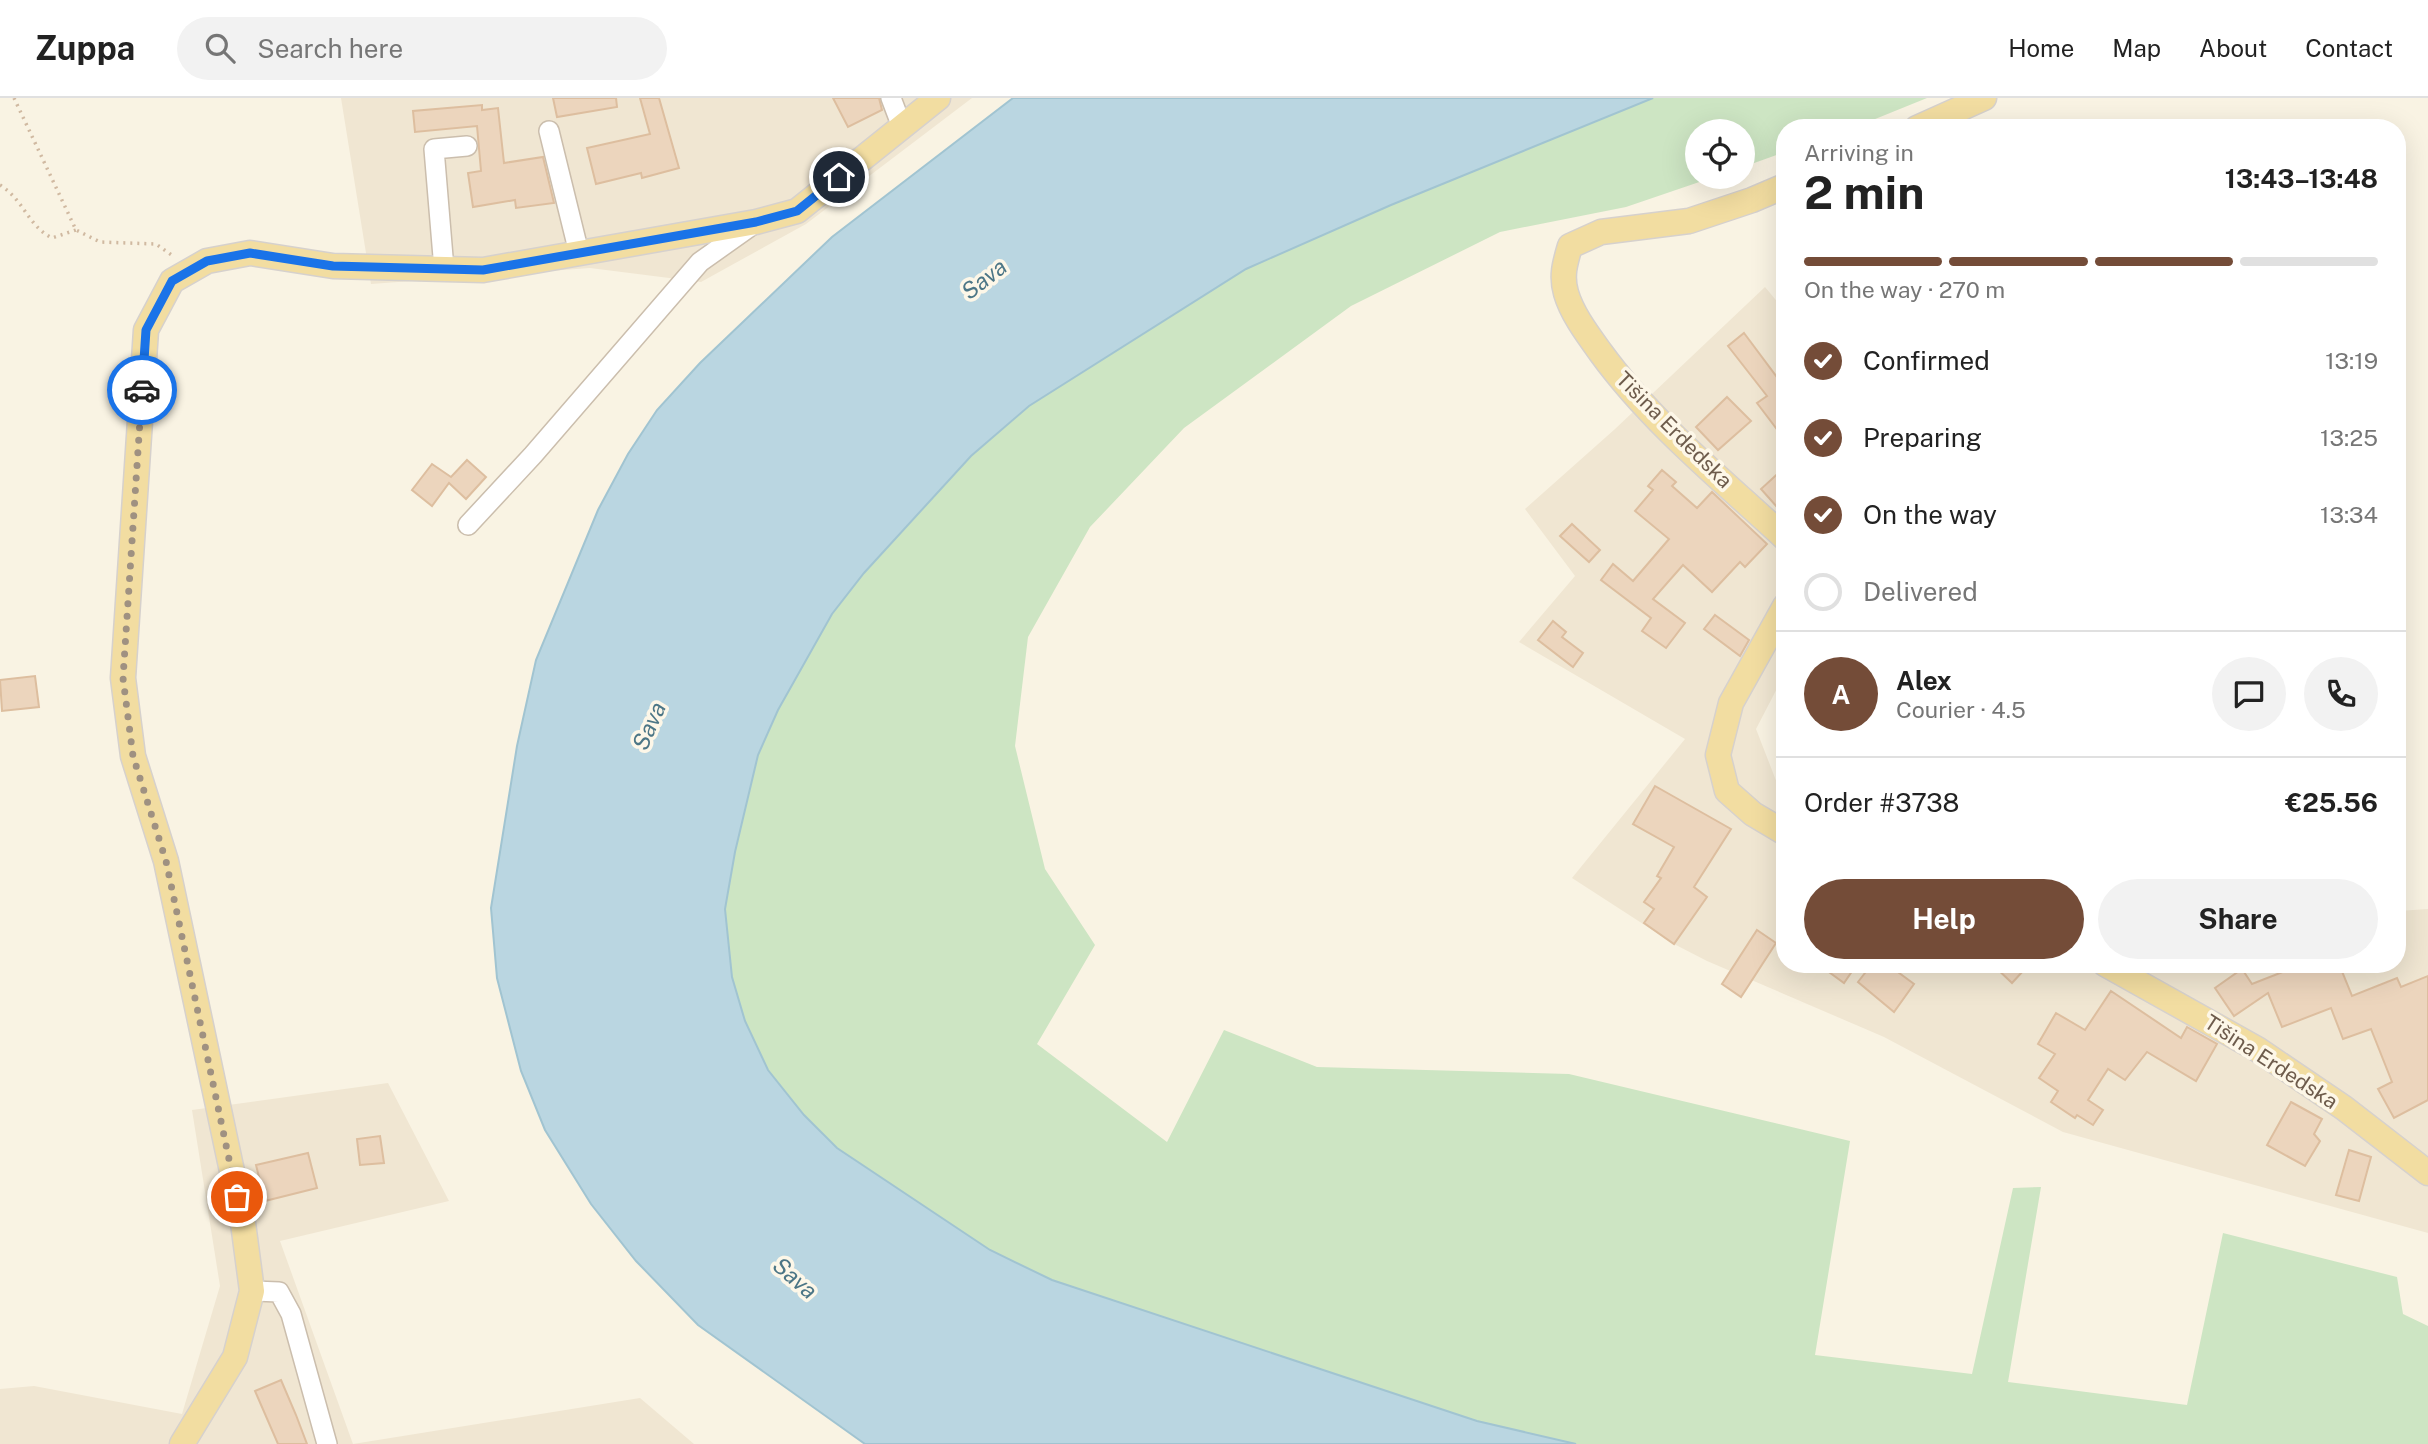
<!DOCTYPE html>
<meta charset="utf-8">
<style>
body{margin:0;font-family:"Public Sans",sans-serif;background:#f2f2f2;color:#222;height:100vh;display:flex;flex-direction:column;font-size:26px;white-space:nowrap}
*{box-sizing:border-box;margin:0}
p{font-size:23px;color:#767676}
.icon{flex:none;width:38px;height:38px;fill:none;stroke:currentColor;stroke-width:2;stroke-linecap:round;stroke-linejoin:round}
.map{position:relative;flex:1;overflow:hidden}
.sheet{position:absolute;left:1776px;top:21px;width:630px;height:854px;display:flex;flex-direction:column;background:#fff;border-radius:28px;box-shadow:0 7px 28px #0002}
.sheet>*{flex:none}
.controls{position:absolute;left:1685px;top:21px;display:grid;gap:14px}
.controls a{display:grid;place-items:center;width:70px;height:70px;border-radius:50%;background:#fff;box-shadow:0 7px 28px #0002;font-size:35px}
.pin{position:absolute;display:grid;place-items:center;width:60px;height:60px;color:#fff;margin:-30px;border:4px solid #fff;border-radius:50%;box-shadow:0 2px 7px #0007}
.courier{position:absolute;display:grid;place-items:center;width:70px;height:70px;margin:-35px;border:5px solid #1a73e8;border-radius:50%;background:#fff;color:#222;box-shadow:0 2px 9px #0007}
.summary em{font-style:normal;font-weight:700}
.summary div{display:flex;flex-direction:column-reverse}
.summary{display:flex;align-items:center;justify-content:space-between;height:119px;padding:0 28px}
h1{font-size:46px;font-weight:700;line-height:52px}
.bar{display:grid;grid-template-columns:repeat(4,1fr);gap:10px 7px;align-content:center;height:84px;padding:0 28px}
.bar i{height:9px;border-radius:5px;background:#e0e0e0}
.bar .on{background:#744c38}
.bar p{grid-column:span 4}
.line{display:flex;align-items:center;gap:18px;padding:0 28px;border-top:2px solid #e0e0e0}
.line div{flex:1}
.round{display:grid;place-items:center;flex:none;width:74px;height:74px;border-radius:37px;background:#f2f2f2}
ol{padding:0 28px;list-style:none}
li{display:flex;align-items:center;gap:21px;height:77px}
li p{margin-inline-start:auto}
li .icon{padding:7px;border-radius:50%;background:#744c38;color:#fff;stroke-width:4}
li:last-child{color:#767676}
li i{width:38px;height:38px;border:4px solid #e0e0e0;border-radius:50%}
.button{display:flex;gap:14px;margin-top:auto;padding:14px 28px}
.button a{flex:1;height:80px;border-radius:42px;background:#744c38;color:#fff;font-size:28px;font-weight:700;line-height:80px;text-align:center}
.button a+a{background:#f2f2f2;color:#222}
header{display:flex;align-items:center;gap:42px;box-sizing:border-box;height:98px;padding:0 35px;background:#fff;border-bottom:2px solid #e0e0e0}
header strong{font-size:33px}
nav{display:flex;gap:38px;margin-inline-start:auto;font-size:24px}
.search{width:490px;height:63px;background:#f2f2f2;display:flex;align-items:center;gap:18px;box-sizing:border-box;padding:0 24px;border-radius:38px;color:#767676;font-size:26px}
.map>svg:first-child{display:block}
</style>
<header>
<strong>Zuppa</strong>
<div class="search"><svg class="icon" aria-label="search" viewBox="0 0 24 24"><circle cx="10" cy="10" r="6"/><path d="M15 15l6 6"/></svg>Search here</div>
<nav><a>Home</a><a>Map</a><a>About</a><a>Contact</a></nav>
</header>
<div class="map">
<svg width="2428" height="1346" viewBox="0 0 2428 1346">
<rect width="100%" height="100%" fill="#f9f3e3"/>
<g fill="#f0e6d2">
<polygon points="341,0 972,0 806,126 701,184 590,170 371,186"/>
<polygon points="1765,189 1785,213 1785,575 1756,631 1777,685 1785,679 1785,866 2398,866 2398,813 2428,811 2428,1135 2063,1034 1884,939 1707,863 1674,846 1572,780 1685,641 1519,544 1575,478 1525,411 1615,331"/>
<polygon points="388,985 449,1103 280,1143 353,1346 640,1300 694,1346 0,1346 0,1291 34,1288 182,1316 220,1188 192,1012"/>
</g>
<polygon fill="#cde5c3" points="1653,0 1927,0 1853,30 1785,30 1785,54 1743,69 1743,33 1698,33 1698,79 1714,79 1626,109 1500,134 1351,208 1184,330 1090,429 1028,539 1015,648 1045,771 1095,847 1037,946 1167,1044 1224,932 1317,969 1569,976 1850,1043 1815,1257 1972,1276 2013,1090 2041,1089 2008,1284 2187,1307 2223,1135 2397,1179 2403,1216 2428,1228 2428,1346 1576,1346 1477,1323 1052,1182 990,1152 837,1050 804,1017 768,972 745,923 732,878 725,811 735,754 758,657 778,612 832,516 864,475 971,358 1029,308 1246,171 1391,107"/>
<polygon fill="#bad6e1" stroke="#a1c4d1" stroke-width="2" points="1013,0 1653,0 1391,107 1246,171 1029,308 971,358 864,475 832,516 778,612 758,657 735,754 725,811 732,879 745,923 768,972 804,1017 837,1050 990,1152 1052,1182 1477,1323 1576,1346 865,1346 698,1227 636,1163 591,1106 545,1032 521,973 497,880 491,810 517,648 536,562 598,412 628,356 657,312 700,265 832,139"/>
<g fill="#ecd5bd" stroke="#ddbe9f" stroke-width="2">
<polygon points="553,0 616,0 617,9 557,19"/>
<polygon points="640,0 659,0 679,70 642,80 641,75 596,86 587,50 650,36"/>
<polygon points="833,0 879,0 882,12 848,29"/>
<polygon points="482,7 482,12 498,10 504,65 543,59 554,105 516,110 515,102 473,109 468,75 481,73 477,28 415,34 413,13"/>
<polygon points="1744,235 1785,290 1785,342 1757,305 1767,298 1728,248"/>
<polygon points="1727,299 1751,323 1718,352 1696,329"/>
<polygon points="467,362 486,379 466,401 449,385 432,408 412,392 432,366 451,379"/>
<polygon points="1785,369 1785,418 1761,391"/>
<polygon points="1662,372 1676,384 1672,388 1697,410 1712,394 1767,446 1745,469 1740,464 1712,494 1683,467 1653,501 1685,525 1666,550 1642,533 1651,520 1601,482 1613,466 1633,483 1669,441 1635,413 1653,392 1648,388"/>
<polygon points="1572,426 1600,452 1589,464 1560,438"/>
<polygon points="1715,517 1749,542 1740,558 1704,531"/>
<polygon points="1553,523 1566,534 1562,539 1583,555 1573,569 1538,542"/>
<polygon points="35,578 39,609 2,613 0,582"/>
<polygon points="1655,688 1731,731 1694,789 1707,799 1674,846 1644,825 1654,811 1644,804 1661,780 1657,778 1674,749 1633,726"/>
<polygon points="1757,832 1776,845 1741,899 1722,886"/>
<polygon points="1818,866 1857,866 1844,885"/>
<polygon points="1872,866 1887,866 1914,886 1894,914 1858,884"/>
<polygon points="1992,866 2015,866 2023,873 2012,885"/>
<polygon points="2303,866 2339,866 2352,898 2397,880 2401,889 2428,878 2428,1002 2394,1020 2378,991 2392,984 2371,931 2343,941 2331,910 2282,929 2268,895 2234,918 2215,890 2242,871 2252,886"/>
<polygon points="2111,893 2181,940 2187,929 2217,946 2196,983 2147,954 2125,982 2108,971 2088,1002 2103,1012 2093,1027 2077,1017 2075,1020 2051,1004 2058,993 2039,980 2055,956 2038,946 2056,915 2085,932"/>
<polygon points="2291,1004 2322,1021 2314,1036 2320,1043 2305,1068 2267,1047"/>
<polygon points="380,1038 384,1065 360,1067 357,1041"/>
<polygon points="2349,1052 2371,1059 2359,1103 2336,1097"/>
<polygon points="308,1055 317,1090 265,1103 256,1067"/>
<polygon points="281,1282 296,1317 307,1346 278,1346 255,1293"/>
</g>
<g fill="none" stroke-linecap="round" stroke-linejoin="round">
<g stroke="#cbbead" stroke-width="22">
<g id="minor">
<polyline points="891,0 902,29"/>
<polyline points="549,33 579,155"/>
<polyline points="444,171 434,51 467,48"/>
<polyline points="468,427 533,357 700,164 755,125"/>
<polyline points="252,1193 279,1194 291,1216 327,1346"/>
</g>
</g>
<g stroke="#d6d1cd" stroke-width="27">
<g id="major">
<polyline points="1917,30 1984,0"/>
<path d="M1785 88 1752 102 1689 123 1601 134 1570 148C1565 165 1561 178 1566 195 1572 216 1588 237 1601 255 1652 325 1721 381 1785 440"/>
<polyline points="1785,508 1731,605 1718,657 1727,693 1753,716 1785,735"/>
<polyline points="2105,866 2257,951 2344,1010 2428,1075"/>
<polyline points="182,1346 235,1259 252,1193 243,1125 166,763 133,658 123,580 146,232 172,183 207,163 250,155 333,168 483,172 756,124 797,113 938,0"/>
</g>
</g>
<g stroke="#d0b9a1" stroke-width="3.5" stroke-dasharray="2 5" stroke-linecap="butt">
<polyline points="14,0 76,132 100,144 156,146 173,158"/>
<path d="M0 87C24 102 28 128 52 140L76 132"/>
</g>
<use href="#minor" stroke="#fff" stroke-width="19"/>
<use href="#major" stroke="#f2dda1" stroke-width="24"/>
</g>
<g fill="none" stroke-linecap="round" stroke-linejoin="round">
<polyline stroke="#9f9181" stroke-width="7" stroke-dasharray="0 12.6" points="142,292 123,580 133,658 166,763 237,1099"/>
<polyline stroke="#1a73e8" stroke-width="9" points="142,292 146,232 172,183 207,163 250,155 333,168 483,172 756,124 797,113 839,79"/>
</g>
<g text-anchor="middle" stroke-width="7" stroke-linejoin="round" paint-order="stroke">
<g font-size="21" fill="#6e5c4c" stroke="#fdf7e8">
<text transform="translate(1674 332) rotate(45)" y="7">Tišina Erdedska</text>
<text transform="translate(2271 964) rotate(33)" y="7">Tišina Erdedska</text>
</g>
<g font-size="23" font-style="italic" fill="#4c7686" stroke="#fdf7e8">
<text transform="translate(984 181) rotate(-38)" y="8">Sava</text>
<text transform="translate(649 628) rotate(-66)" y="8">Sava</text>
<text transform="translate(795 1180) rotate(41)" y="8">Sava</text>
</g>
</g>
</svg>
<div class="controls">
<a><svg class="icon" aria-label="locate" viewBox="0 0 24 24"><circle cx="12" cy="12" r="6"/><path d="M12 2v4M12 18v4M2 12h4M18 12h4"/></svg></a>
</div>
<div class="pin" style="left:237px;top:1099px;background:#ea580c"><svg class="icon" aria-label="bag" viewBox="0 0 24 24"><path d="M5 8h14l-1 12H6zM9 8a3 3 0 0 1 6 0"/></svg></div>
<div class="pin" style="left:839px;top:79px;background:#1f2937"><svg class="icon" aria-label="home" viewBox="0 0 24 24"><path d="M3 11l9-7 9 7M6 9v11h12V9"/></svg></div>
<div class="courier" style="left:142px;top:292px"><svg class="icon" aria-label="car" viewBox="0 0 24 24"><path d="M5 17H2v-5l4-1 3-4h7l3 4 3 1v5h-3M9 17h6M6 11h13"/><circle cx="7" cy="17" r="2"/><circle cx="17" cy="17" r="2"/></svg></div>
<section class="sheet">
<div class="summary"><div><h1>2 min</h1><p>Arriving in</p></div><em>13:43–13:48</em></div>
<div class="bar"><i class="on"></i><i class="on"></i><i class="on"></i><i></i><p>On the way · 270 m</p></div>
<ol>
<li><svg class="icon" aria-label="check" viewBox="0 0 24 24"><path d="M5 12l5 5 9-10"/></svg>Confirmed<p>13:19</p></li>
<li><svg class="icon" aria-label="check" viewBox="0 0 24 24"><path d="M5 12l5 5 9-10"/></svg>Preparing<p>13:25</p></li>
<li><svg class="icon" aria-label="check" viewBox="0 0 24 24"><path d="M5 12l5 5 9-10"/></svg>On the way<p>13:34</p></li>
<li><i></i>Delivered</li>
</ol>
<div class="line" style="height:126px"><b class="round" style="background:#744c38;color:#fff">A</b><div><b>Alex</b><p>Courier · 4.5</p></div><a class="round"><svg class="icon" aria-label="chat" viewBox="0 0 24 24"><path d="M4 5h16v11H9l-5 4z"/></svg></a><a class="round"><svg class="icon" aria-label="phone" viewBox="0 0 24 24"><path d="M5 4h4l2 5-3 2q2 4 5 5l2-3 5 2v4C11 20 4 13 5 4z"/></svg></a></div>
<div class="line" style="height:91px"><div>Order #3738</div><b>€25.56</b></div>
<div class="button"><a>Help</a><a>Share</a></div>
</section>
</div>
